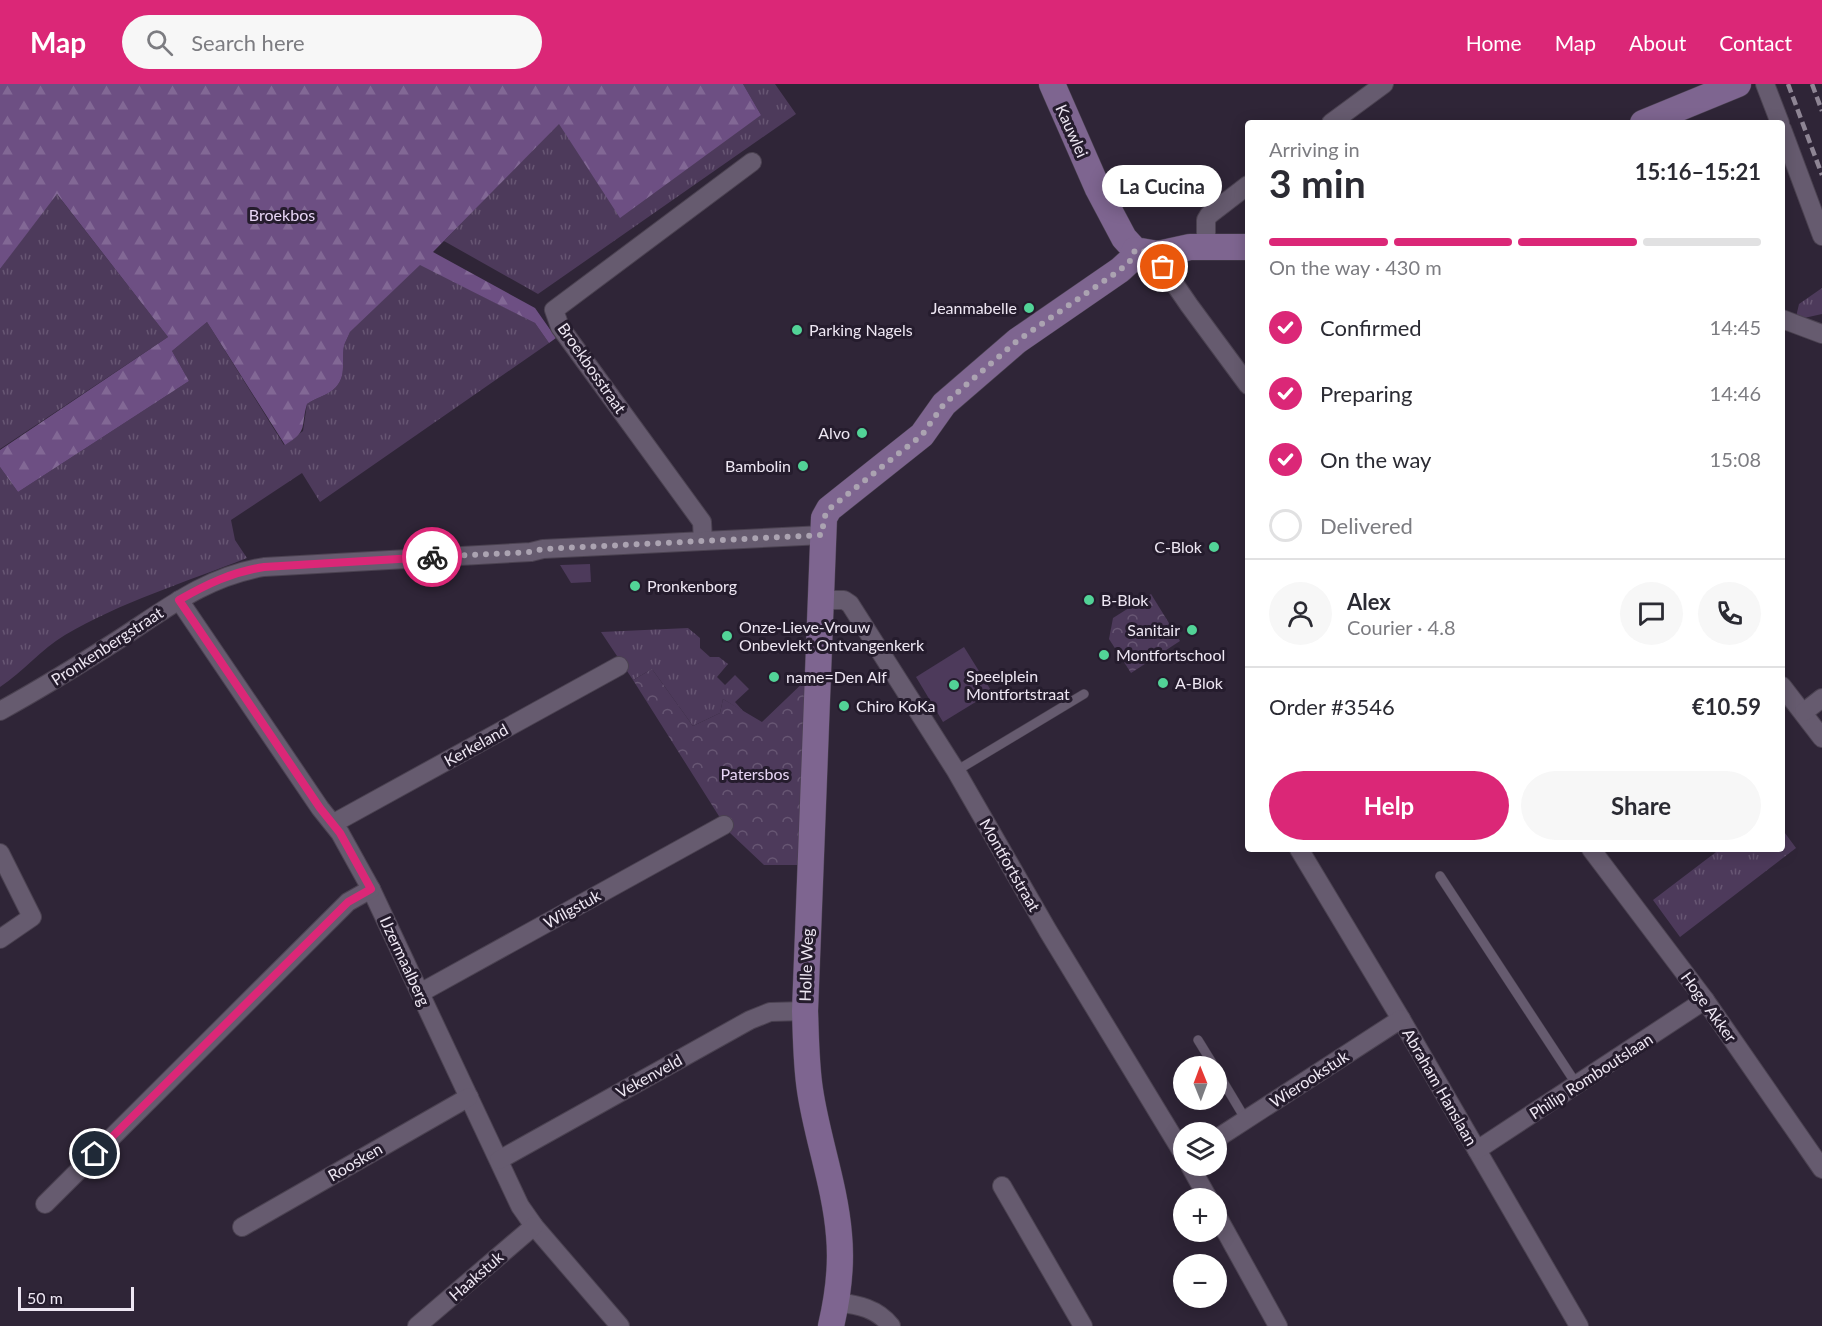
<!DOCTYPE html>
<meta charset="utf-8">
<style>
body{margin:0;font-family:Lato,sans-serif;background:#f7f7f7;color:#2b2b33;height:100vh;display:flex;flex-direction:column;font-size:22px;white-space:nowrap}
*{box-sizing:border-box;margin:0}
p{font-size:20px;color:#7c7c81}
.icon{flex:none;width:33px;height:33px;fill:none;stroke:currentColor;stroke-width:2;stroke-linecap:round;stroke-linejoin:round}
.map{position:relative;flex:1;overflow:hidden}
.panel{position:absolute;left:1245px;top:36px;width:540px;height:732px;display:flex;flex-direction:column;background:#fff;border-radius:6px;box-shadow:0 3px 15px #0003}
.panel>*{flex:none}
.needle{width:39px;rotate:359deg}
.tools{position:absolute;left:1173px;top:972px;display:grid;gap:12px}
.tools a{display:grid;place-items:center;width:54px;height:54px;border-radius:50%;background:#fff;box-shadow:0 3px 15px #0003;font-size:30px}
.scale{position:absolute;left:18px;bottom:15px;width:116px;box-sizing:border-box;padding-left:6px;border:3px solid #eee7f3;border-top:0;font-size:16px;line-height:21px;white-space:nowrap;color:#eee7f3;-webkit-text-stroke:4px #251c2d;paint-order:stroke}
.pin{position:absolute;display:grid;place-items:center;width:51px;height:51px;color:#fff;margin:-26px;border:3px solid #fff;border-radius:50%;box-shadow:0 2px 6px #0007}
.courier{position:absolute;display:grid;place-items:center;width:60px;height:60px;margin:-30px;border:4px solid #db2777;border-radius:50%;background:#fff;color:#222;box-shadow:0 2px 8px #0007}
.bubble{position:absolute;height:42px;border-radius:21px;background:#fff;box-shadow:0 3px 15px #0003;font-size:20px;font-weight:700;line-height:42px;text-align:center}
.summary em{font-style:normal;font-weight:700}
.summary div{display:flex;flex-direction:column-reverse}
.summary{display:flex;align-items:center;justify-content:space-between;height:102px;padding:0 24px}
h1{font-size:39px;font-weight:700;line-height:45px}
.bar{display:grid;grid-template-columns:repeat(4,1fr);gap:9px 6px;align-content:center;height:72px;padding:0 24px}
.bar i{height:8px;border-radius:4px;background:#e1e1e2}
.bar .on{background:#db2777}
.bar p{grid-column:span 4}
.line{display:flex;align-items:center;gap:15px;padding:0 24px;border-top:2px solid #e1e1e2}
.line div{flex:1}
.round{display:grid;place-items:center;flex:none;width:63px;height:63px;border-radius:32px;background:#f7f7f7}
ol{padding:0 24px;list-style:none}
li{display:flex;align-items:center;gap:18px;height:66px}
li p{margin-inline-start:auto}
li .icon{padding:6px;border-radius:50%;background:#db2777;color:#fff;stroke-width:4}
li:last-child{color:#7c7c81}
li i{width:33px;height:33px;border:3px solid #e1e1e2;border-radius:50%}
.primary-button{display:flex;gap:12px;margin-top:auto;padding:12px 24px}
.primary-button a{flex:1;height:69px;border-radius:36px;background:#db2777;color:#fff;font-size:24px;font-weight:700;line-height:69px;text-align:center}
.primary-button a+a{background:#f7f7f7;color:#2b2b33}
header{display:flex;align-items:center;gap:36px;box-sizing:border-box;height:84px;padding:0 30px;background:#db2777;color:#fff}
header strong{font-size:28px}
nav{display:flex;gap:33px;margin-inline-start:auto;font-size:21px}
.search{width:420px;height:54px;background:#f7f7f7;display:flex;align-items:center;gap:15px;box-sizing:border-box;padding:0 21px;border-radius:33px;color:#7c7c81;font-size:22px}
.map>svg:first-child{display:block}
</style>
<header>
<strong>Map</strong>
<div class="search"><svg class="icon" aria-label="search" viewBox="0 0 24 24"><circle cx="10" cy="10" r="6"/><path d="M15 15l6 6"/></svg>Search here</div>
<nav><a>Home</a><a>Map</a><a>About</a><a>Contact</a></nav>
</header>
<div class="map">
<svg width="1822" height="1242" viewBox="0 0 1822 1242">
<defs>
<pattern id="grass-tufts" width="24" height="20" patternUnits="userSpaceOnUse" patternTransform="scale(1.5)"><rect width="24" height="20" fill="#4d3a5b"/><path d="M3 7l-1-3M5 7V3M7 7l1-3M15 17l-1-3M17 17v-4M19 17l1-3" fill="none" stroke="#675673"/></pattern>
<pattern id="forest-firs" width="22" height="20" patternUnits="userSpaceOnUse" patternTransform="scale(1.5)"><rect width="22" height="20" fill="#6d4f83"/><path d="M5 1l3.5 6h-7zM16 11l3.5 6h-7z" fill="#826895"/></pattern>
<pattern id="park-crowns" width="20" height="18" patternUnits="userSpaceOnUse" patternTransform="scale(1.5)"><rect width="20" height="18" fill="#4d3a5b"/><path d="M2 6a3 3 0 1 1 6 0M12 15a3 3 0 1 1 6 0" fill="none" stroke="#675673"/></pattern>
</defs>
<rect width="100%" height="100%" fill="#2f2537"/>
<g fill="url(#grass-tufts)">
<polygon points="743,0 775,0 796,30 538,210 444,157 559,39 761,31"/>
<polygon points="56,109 168,253 0,365 0,185"/>
<path d="M420 180 535 239 549 259 320 418 302 389 231 436 235 456 247 474C186 498 121 518 65 551 41 565 23 588 0 603V383L18 408 189 297 172 267 207 238 284 361 303 347 307 320C316 313 328 312 336 303 347 291 341 277 344 262 345 258 348 253 350 248Z"/>
<polygon points="1822,204 1822,230 1804,234 1796,233 1799,220"/>
<polygon points="688,544 700,554 700,564 710,573 719,573 728,580 717,593 725,601 735,591 749,605 735,618 744,628 723,615 720,629 693,642 652,585 633,596 601,548"/>
<polygon points="1782,745 1796,764 1680,853 1653,816 1720,765 1782,765"/>
</g>
<path fill="url(#forest-firs)" d="M0 0H743L761 31 620 134 559 40 433 168 535 224 556 254 549 259 535 239 420 181 350 248C348 253 345 258 344 262 341 277 347 291 336 303 328 312 316 313 307 320 300 344 309 346 285 361L207 238 172 267 189 297 18 408 0 383V366L168 253 57 110 0 185Z"/>
<g fill="url(#park-crowns)">
<polygon points="1151,510 1180,557 1131,589 1109,555 1113,534"/>
<polygon points="652,585 693,642 720,629 723,615 762,638 810,592 804,781 764,781 729,748 633,596"/>
</g>
<g fill="#4d3a5b">
<polygon points="590,480 591,498 571,499 560,481"/>
<polygon points="964,563 992,608 943,638 916,593"/>
</g>
<g fill="none" stroke-linecap="round" stroke-linejoin="round">
<g stroke="#4b4251" stroke-width="10">
<g id="lane">
<polyline points="956,687 1084,610"/>
<polyline points="1440,792 1577,1001"/>
<polyline points="1198,956 1214,982"/>
<polyline points="1216,986 1246,1036"/>
</g>
</g>
<g stroke="#4b4251" stroke-width="20">
<g id="street">
<polyline points="1765,0 1780,39"/>
<polyline points="1331,39 1384,0"/>
<polyline points="1782,45 1822,152"/>
<polyline points="1206,162 1206,136 1209,131 1248,101"/>
<polyline points="1158,170 1163,183 1189,221 1248,301"/>
<polyline points="1782,235 1822,250"/>
<polyline points="703,457 702,438 560,243 554,226 752,78"/>
<polyline points="179,516 320,724 340,749 371,805 520,1122 534,1142 620,1242"/>
<polyline points="821,516 844,516 850,520 956,687 1048,847 1184,1071"/>
<polyline points="1782,602 1822,654"/>
<path d="M0 627C40 605 79 581 118 556 166 525 205 493 264 483L531 468 543 465 823 451"/>
<polyline points="1804,628 1822,614"/>
<polyline points="334,739 619,582"/>
<polyline points="1299,765 1401,935 1579,1242"/>
<polyline points="1591,765 1705,916 1822,1085"/>
<polyline points="0,769 32,833 0,855"/>
<polyline points="420,909 724,741"/>
<polyline points="1216,1055 1401,935"/>
<polyline points="1477,1066 1705,916"/>
<polyline points="499,1076 750,936 770,928 805,927"/>
<polyline points="1190,1082 1208,1114"/>
<polyline points="1002,1102 1083,1242"/>
<polyline points="45,1120 348,818 371,805"/>
<polyline points="1216,1130 1278,1242"/>
<polyline points="242,1143 469,1013"/>
<path d="M837 1218C858 1221 877 1224 891 1242"/>
<polyline points="417,1242 534,1142"/>
</g>
</g>
<g stroke="#4b4251" stroke-width="27">
<g id="secondary">
<polyline points="1052,0 1098,105 1124,154 1135,166 1158,170 1190,163 1248,163"/>
<polyline points="1643,39 1738,0"/>
<path d="M831 1242C838 1212 842 1182 839 1151 835 1101 817 1054 810 1006 806 980 806 954 805 927L824 434 829 425 922 351 944 320 1017 257 1120 186 1131 176 1135 166"/>
</g>
</g>
<use href="#lane" stroke="#665b6f" stroke-width="9"/>
<use href="#street" stroke="#665b6f" stroke-width="18"/>
<use href="#secondary" stroke="#7e6590" stroke-width="26"/>
<g stroke="#8e8594" stroke-width="4.5" stroke-dasharray="9 4.5" stroke-linecap="butt">
<polyline points="1788,0 1822,91"/>
<polyline points="1812,0 1822,27"/>
</g>
</g>
<g fill="none" stroke-linecap="round" stroke-linejoin="round">
<polyline stroke="#aba3b1" stroke-width="6" stroke-dasharray="0 10.8" points="432,473 531,468 543,465 822,451 824,434 829,425 922,351 944,320 1017,257 1120,186 1131,176 1135,166 1158,170 1163,183"/>
<path stroke="#db2777" stroke-width="8" d="M95 1070 348 818 371 805 340 749 320 724 179 516C207 500 232 488 264 483L432 473"/>
</g>
<g fill="#52d397" stroke="#251c2d" stroke-width="2">
<circle cx="1029" cy="224" r="6"/>
<circle cx="797" cy="246" r="6"/>
<circle cx="862" cy="349" r="6"/>
<circle cx="803" cy="382" r="6"/>
<circle cx="1214" cy="463" r="6"/>
<circle cx="635" cy="502" r="6"/>
<circle cx="1089" cy="516" r="6"/>
<circle cx="1192" cy="546" r="6"/>
<circle cx="727" cy="552" r="6"/>
<circle cx="1104" cy="571" r="6"/>
<circle cx="774" cy="593" r="6"/>
<circle cx="1163" cy="599" r="6"/>
<circle cx="954" cy="601" r="6"/>
<circle cx="844" cy="622" r="6"/>
</g>
<g text-anchor="middle" stroke-width="6" stroke-linejoin="round" paint-order="stroke">
<g font-size="16" fill="#eee7f3" stroke="#251c2d">
<text transform="translate(1072 47) rotate(66)" y="6">Kauwlei</text>
<text transform="translate(592 284) rotate(55)" y="6">Broekbosstraat</text>
<text transform="translate(107 562) rotate(-33)" y="6">Pronkenbergstraat</text>
<text transform="translate(476 661) rotate(-29)" y="6">Kerkeland</text>
<text transform="translate(1010 781) rotate(60)" y="6">Montfortstraat</text>
<text transform="translate(572 825) rotate(-29)" y="6">Wilgstuk</text>
<text transform="translate(405 877) rotate(65)" y="6">IJzermaalberg</text>
<text transform="translate(806 881) rotate(-88)" y="6">Holle Weg</text>
<text transform="translate(1709 923) rotate(54)" y="6">Hoge Akker</text>
<text transform="translate(649 992) rotate(-29)" y="6">Vekenveld</text>
<text transform="translate(1591 992) rotate(-33)" y="6">Philip Romboutslaan</text>
<text transform="translate(1309 995) rotate(-33)" y="6">Wierookstuk</text>
<text transform="translate(1440 1003) rotate(60)" y="6">Abraham Hanslaan</text>
<text transform="translate(355 1078) rotate(-30)" y="6">Roosken</text>
<text transform="translate(476 1192) rotate(-41)" y="6">Haakstuk</text>
</g>
<g font-size="16" fill="#e8d6f6" stroke="#251c2d">
<text x="282" y="137">Broekbos</text>
<text x="755" y="696">Patersbos</text>
</g>
<g font-size="16" fill="#eee7f3" stroke="#251c2d" text-anchor="start">
<text x="1017" y="230" text-anchor="end">Jeanmabelle</text>
<text x="809" y="252">Parking Nagels</text>
<text x="850" y="355" text-anchor="end">Alvo</text>
<text x="791" y="388" text-anchor="end">Bambolin</text>
<text x="1202" y="469" text-anchor="end">C-Blok</text>
<text x="647" y="508">Pronkenborg</text>
<text x="1101" y="522">B-Blok</text>
<text x="739" y="549">Onze-Lieve-Vrouw<tspan x="739" dy="18">Onbevlekt Ontvangenkerk</tspan></text>
<text x="1180" y="552" text-anchor="end">Sanitair</text>
<text x="1116" y="577">Montfortschool</text>
<text x="966" y="598">Speelplein<tspan x="966" dy="18">Montfortstraat</tspan></text>
<text x="786" y="599">name=Den Alf</text>
<text x="1175" y="605">A-Blok</text>
<text x="856" y="628">Chiro KoKa</text>
</g>
</g>
</svg>
<div class="tools">
<a><svg class="needle" viewBox="-14 -14 28 28"><path d="M0-13l5 13h-10z" fill="#e53935"/><path d="M0 13l5-13h-10z" fill="#7c7c81"/></svg></a>
<a><svg class="icon" aria-label="layers" viewBox="0 0 24 24"><path d="M12 4l9 5-9 5-9-5zM3 14l9 5 9-5"/></svg></a>
<a>+</a>
<a>−</a>
</div>
<div class="scale">50 m</div>
<div class="pin" style="left:1163px;top:183px;background:#ea580c"><svg class="icon" aria-label="bag" viewBox="0 0 24 24"><path d="M5 8h14l-1 12H6zM9 8a3 3 0 0 1 6 0"/></svg></div>
<div class="pin" style="left:95px;top:1070px;background:#1f2937"><svg class="icon" aria-label="home" viewBox="0 0 24 24"><path d="M3 11l9-7 9 7M6 9v11h12V9"/></svg></div>
<div class="courier" style="left:432px;top:473px"><svg class="icon" aria-label="bike" viewBox="0 0 24 24"><circle cx="6" cy="16" r="4"/><circle cx="18" cy="16" r="4"/><path d="M6 16l4-8h5l3 8M10 8l3 8H6M13 5h3"/></svg></div>
<div class="bubble" style="left:1102px;top:81px;width:120px">La Cucina</div>
<section class="panel">
<div class="summary"><div><h1>3 min</h1><p>Arriving in</p></div><em>15:16–15:21</em></div>
<div class="bar"><i class="on"></i><i class="on"></i><i class="on"></i><i></i><p>On the way · 430 m</p></div>
<ol>
<li><svg class="icon" aria-label="check" viewBox="0 0 24 24"><path d="M5 12l5 5 9-10"/></svg>Confirmed<p>14:45</p></li>
<li><svg class="icon" aria-label="check" viewBox="0 0 24 24"><path d="M5 12l5 5 9-10"/></svg>Preparing<p>14:46</p></li>
<li><svg class="icon" aria-label="check" viewBox="0 0 24 24"><path d="M5 12l5 5 9-10"/></svg>On the way<p>15:08</p></li>
<li><i></i>Delivered</li>
</ol>
<div class="line" style="height:108px"><a class="round"><svg class="icon" aria-label="person" viewBox="0 0 24 24"><circle cx="12" cy="8" r="4"/><path d="M4 21q1-7 8-7t8 7"/></svg></a><div><b>Alex</b><p>Courier · 4.8</p></div><a class="round"><svg class="icon" aria-label="chat" viewBox="0 0 24 24"><path d="M4 5h16v11H9l-5 4z"/></svg></a><a class="round"><svg class="icon" aria-label="phone" viewBox="0 0 24 24"><path d="M5 4h4l2 5-3 2q2 4 5 5l2-3 5 2v4C11 20 4 13 5 4z"/></svg></a></div>
<div class="line" style="height:78px"><div>Order #3546</div><b>€10.59</b></div>
<div class="primary-button"><a>Help</a><a>Share</a></div>
</section>
</div>
